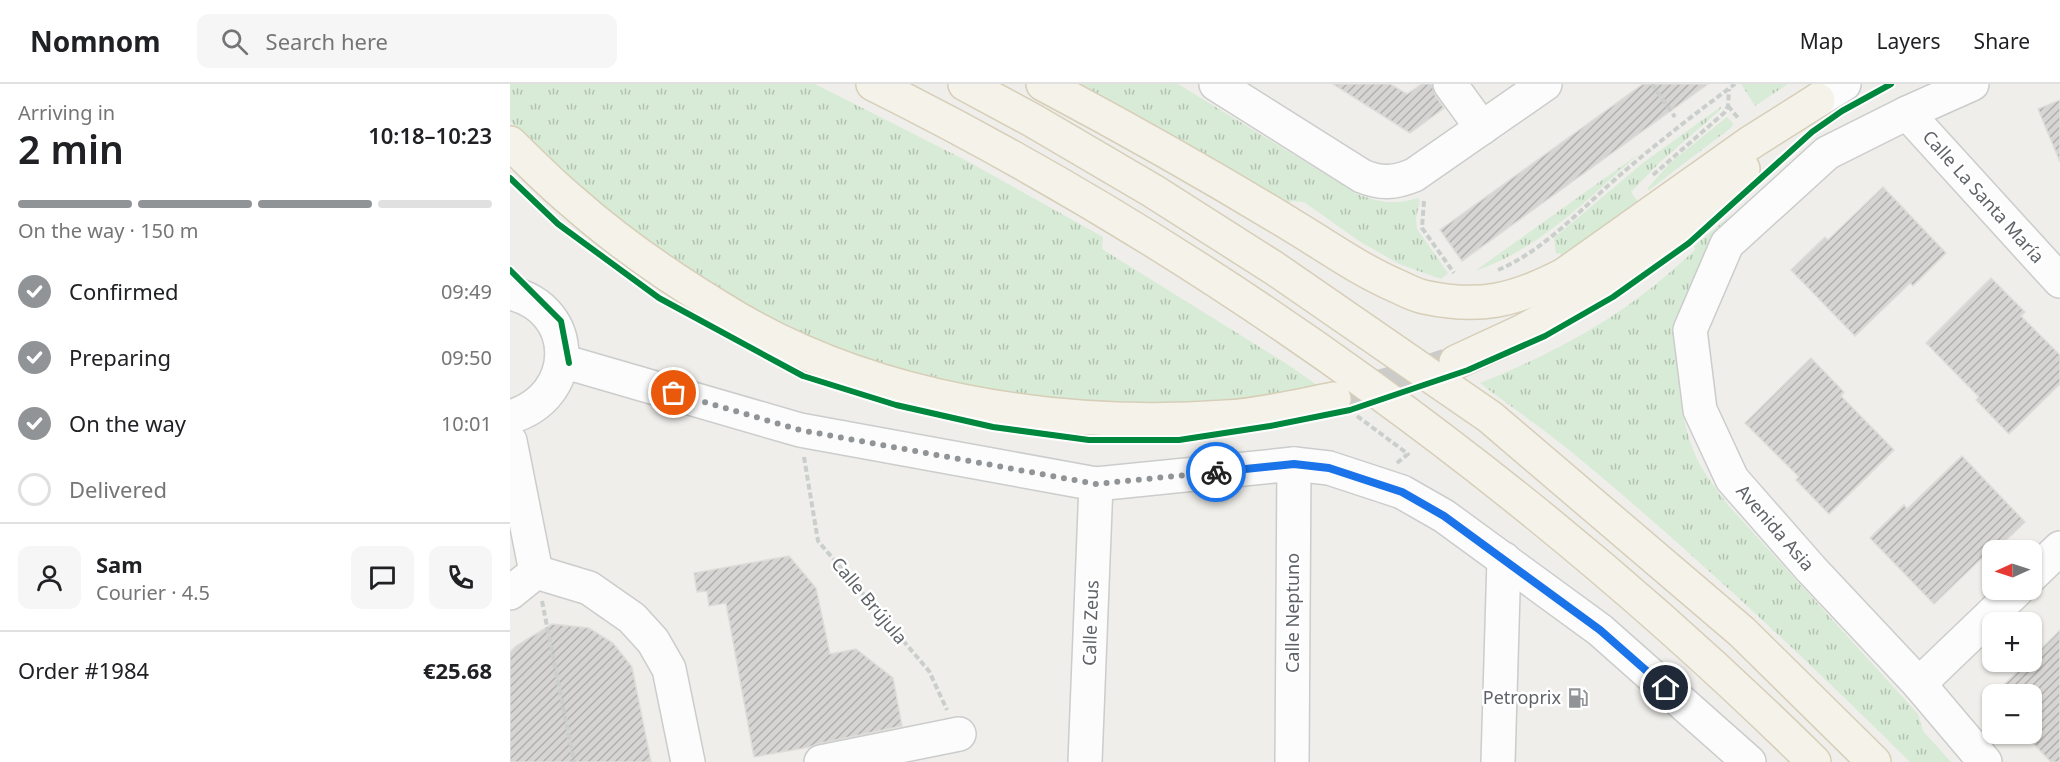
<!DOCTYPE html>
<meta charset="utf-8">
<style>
body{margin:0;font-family:"Noto Sans",sans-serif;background:#f6f6f6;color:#202124;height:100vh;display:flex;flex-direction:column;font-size:22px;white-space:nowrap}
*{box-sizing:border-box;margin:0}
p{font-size:20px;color:#757577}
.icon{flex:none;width:33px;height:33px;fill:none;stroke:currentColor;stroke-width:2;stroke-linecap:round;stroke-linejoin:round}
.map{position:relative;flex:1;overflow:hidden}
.side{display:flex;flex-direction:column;background:#fff;width:510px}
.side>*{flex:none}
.needle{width:39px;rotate:267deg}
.controls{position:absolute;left:1472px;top:456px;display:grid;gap:12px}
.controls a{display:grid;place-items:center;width:60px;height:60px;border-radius:12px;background:#fff;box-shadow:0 2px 4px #0004;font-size:30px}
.pin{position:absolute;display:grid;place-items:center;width:51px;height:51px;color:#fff;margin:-26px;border:3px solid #fff;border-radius:50%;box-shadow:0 2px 6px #0007}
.courier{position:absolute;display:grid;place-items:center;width:60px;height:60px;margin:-30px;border:4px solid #1a73e8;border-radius:50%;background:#fff;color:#222;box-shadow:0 2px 8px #0007}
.head em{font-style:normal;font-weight:600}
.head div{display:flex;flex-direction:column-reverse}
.head{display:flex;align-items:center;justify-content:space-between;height:102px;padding:0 18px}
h1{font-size:39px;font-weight:600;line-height:45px}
.bar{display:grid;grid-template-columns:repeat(4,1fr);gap:9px 6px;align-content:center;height:72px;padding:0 18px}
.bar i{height:8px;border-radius:4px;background:#e0e0e0}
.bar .current{background:#919496}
.bar p{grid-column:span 4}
.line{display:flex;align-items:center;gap:15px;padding:0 18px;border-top:2px solid #e0e0e0}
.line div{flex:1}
.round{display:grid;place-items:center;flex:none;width:63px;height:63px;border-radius:12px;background:#f6f6f6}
ol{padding:0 18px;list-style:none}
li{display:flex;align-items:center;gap:18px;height:66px}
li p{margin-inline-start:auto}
li .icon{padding:6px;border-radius:50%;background:#919496;color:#fff;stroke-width:4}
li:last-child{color:#757577}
li i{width:33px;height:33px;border:3px solid #e0e0e0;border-radius:50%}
header{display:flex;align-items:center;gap:36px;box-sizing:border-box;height:84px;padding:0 30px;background:#fff;border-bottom:2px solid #e0e0e0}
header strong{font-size:28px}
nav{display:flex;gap:33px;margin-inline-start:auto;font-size:21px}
.search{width:420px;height:54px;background:#f6f6f6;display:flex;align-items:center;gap:15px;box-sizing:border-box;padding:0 21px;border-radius:12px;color:#757577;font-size:22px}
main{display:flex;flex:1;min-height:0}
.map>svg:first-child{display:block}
</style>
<header>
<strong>Nomnom</strong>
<div class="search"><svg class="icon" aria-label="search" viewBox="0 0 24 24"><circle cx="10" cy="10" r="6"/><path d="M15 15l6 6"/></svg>Search here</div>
<nav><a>Map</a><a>Layers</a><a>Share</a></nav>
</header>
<main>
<section class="side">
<div class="head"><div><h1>2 min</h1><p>Arriving in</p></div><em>10:18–10:23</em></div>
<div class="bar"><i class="current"></i><i class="current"></i><i class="current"></i><i></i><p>On the way · 150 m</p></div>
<ol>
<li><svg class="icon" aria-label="check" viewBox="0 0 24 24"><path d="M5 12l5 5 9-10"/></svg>Confirmed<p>09:49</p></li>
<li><svg class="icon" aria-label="check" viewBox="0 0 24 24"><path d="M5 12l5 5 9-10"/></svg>Preparing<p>09:50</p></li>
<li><svg class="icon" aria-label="check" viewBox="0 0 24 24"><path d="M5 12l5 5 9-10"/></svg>On the way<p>10:01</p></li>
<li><i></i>Delivered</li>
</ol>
<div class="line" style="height:108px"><a class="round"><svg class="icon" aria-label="person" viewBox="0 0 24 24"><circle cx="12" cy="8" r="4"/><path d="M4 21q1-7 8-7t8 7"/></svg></a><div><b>Sam</b><p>Courier · 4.5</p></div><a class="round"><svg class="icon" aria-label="chat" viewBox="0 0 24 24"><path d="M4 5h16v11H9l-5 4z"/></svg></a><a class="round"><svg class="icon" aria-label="phone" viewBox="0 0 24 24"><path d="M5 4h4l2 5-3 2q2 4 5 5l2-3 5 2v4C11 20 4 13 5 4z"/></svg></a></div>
<div class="line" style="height:78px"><div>Order #1984</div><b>€25.68</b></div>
</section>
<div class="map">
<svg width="1550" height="678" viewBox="0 0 1550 678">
<defs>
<pattern id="grass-tufts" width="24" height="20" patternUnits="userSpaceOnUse" patternTransform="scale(1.5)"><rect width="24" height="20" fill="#d8ebd6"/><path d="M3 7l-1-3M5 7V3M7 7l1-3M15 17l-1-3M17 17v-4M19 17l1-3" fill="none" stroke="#b2c2b1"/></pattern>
<pattern id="building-hatch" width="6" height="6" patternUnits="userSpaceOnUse" patternTransform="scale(1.5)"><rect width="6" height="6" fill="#d6d5d3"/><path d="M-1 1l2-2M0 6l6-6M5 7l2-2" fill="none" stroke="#b1b0af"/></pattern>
</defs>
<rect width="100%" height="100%" fill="#efeeea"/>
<g fill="url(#grass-tufts)">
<polygon points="0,0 305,0 457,77 593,153 592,165 777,280 814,306 783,311 637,320 559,318 448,302 357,275 293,250 219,212 120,150 39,77 0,37"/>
<path d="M567 0H668L848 110C869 119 886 121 908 114L910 117 906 134 907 145 938 189 931 195 889 180 849 157 794 118 782 117 776 121 622 29Z"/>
<polygon points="1231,0 1278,0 1245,22"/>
<polygon points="1212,22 1209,27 1149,79 1121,108 1130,121 1054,176 1050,169 1046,170 1044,154 1134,78"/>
<polygon points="1217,33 1223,39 1222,43 1139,106 1137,105 1160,79"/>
<path d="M1130 69C1078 114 1032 164 965 187Z"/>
<path d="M1221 131C1213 142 1204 153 1198 165 1164 226 1158 310 1187 375 1195 391 1207 406 1218 421L1408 630 1413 647 1441 678H1400C1292 571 1181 467 1064 370 1034 345 1001 323 970 299 1027 276 1082 249 1132 211 1151 197 1168 181 1185 166L1184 162Z"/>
</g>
<g fill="url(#building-hatch)" stroke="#deddd9" stroke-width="1.5">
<polygon points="823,0 880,0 897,10 912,0 922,0 925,11 934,24 900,49"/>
<polygon points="1133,0 1198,0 952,177 930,146"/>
<polygon points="1550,16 1550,78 1528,25"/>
<polygon points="1373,103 1436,169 1403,202 1400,199 1345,252 1281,186 1315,153 1318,156"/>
<polygon points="1481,194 1515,228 1511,232 1550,271 1550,300 1499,350 1466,316 1469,313 1416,259"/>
<polygon points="1301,274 1334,308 1331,312 1384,366 1319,430 1286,396 1289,393 1235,339"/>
<polygon points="1452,372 1515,438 1486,466 1482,466 1481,471 1478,468 1424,520 1360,454 1394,421 1397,425"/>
<polygon points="279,472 306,504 320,570 346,565 383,594 392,642 307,660 300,663 244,673 216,519 199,522 197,507 187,508 184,489"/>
<polygon points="42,540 79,544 103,559 122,583 141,678 0,678 0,568 6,562"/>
<polygon points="1550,546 1550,678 1541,678 1521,657 1521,610 1484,610 1518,578 1521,578 1521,575"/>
</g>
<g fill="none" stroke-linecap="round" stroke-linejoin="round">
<polyline stroke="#cbcbca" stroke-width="33" stroke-dasharray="33 16" stroke-linecap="butt" points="824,315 889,297 937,281"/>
<g stroke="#cbcccc" stroke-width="36">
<g id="minor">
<path d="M706 0 852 92C871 100 885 99 904 91L1035 0"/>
<polyline points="940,0 972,44"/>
<polyline points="1462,0 1397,29 1317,69 1217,160 1180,246 1190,326 1222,395 1301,485 1409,600 1475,678"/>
<polyline points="1308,16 1334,0"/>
<polyline points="1397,29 1550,197"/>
<path d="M0 209C69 225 69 313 0 333"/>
<polyline points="52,277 290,346 586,400 784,380 819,384 892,408 934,432 1090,546 1239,678"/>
<polyline points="0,357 26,488"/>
<polyline points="26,488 79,504 122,534 143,557 159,585 178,678"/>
<polyline points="1521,492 1550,464"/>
<polyline points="0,509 26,488"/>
<polyline points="1409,600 1507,506"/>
<polyline points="311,678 449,650"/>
<polyline points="575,678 586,400"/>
<polyline points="782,678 784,380"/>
<polyline points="988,678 994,475"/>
</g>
</g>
<g stroke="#d7ceb8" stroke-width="36">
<g id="major">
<path d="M363 0C707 171 1031 409 1304 678"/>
<polyline points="455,0 522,36 643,107 764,184 980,333 1232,548 1364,678"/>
<path d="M533 0C618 45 701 92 783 142 818 163 851 187 889 203 897 207 905 211 914 213 969 225 1004 217 1054 191L1240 59 1308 16"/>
<path d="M0 59C21 79 41 100 63 118 108 158 159 193 210 224 356 316 547 345 716 333 752 331 788 322 824 315"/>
<polyline points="946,278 1013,247 1060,221 1104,193 1160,152 1233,85"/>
</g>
</g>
<g stroke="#cacfcc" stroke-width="4" stroke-dasharray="6 3" stroke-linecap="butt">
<polyline points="1142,0 1165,33"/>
<polyline points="1218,22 1229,35"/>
<polyline points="1143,91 1214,29 1218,22 1219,5"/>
<polyline points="914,117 912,144 944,189"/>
<path d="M988 186C1035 166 1072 124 1110 91 1147 59 1186 29 1225 0"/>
<polyline points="847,332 898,370 887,379"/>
<polyline points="294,373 308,457 419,587 437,626"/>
<polyline points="32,517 64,678"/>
</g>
<use href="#minor" stroke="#fdfcfc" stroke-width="33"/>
<use href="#major" stroke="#f4f2e9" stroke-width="33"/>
<g stroke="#fff" stroke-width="10">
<g id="cycleway">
<polyline points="0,94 48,140 149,214 293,292 386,321 483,343 579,356 669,356 760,342 840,326 958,286 1035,252 1103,213 1179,159 1302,48 1332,27 1381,0"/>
<polyline points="0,186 51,237 59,279"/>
</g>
</g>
<use href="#cycleway" stroke="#00873e" stroke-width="6"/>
</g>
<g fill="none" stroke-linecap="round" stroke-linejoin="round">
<polyline stroke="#919496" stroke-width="6" stroke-dasharray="0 10.8" points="164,309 290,346 586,400 706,388"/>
<polyline stroke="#1a73e8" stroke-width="8" points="706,388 784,380 819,384 892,408 934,432 1090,546 1156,604"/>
</g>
<defs>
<g id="fuel-bare" transform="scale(1.62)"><path d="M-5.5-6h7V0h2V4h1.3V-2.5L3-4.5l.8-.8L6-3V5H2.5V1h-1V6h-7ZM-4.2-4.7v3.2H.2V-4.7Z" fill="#919496" stroke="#fff" stroke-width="2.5" paint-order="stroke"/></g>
</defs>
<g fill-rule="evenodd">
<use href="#fuel-bare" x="1068" y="614"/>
</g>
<g text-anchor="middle" stroke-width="5" stroke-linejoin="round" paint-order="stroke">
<g font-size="18" fill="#5f6368" stroke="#fff">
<text transform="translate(1473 113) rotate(48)" y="6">Calle La Santa María</text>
<text transform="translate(1265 444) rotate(49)" y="6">Avenida Asia</text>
<text transform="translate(359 517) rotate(50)" y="6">Calle Brújula</text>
<text transform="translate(783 529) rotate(-90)" y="6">Calle Neptuno</text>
<text transform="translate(581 539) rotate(-88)" y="6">Calle Zeus</text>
</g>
<g font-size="18" fill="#5f6368" stroke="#fff" text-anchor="end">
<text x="1051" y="620">Petroprix</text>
</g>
</g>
</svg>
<div class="controls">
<a><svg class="needle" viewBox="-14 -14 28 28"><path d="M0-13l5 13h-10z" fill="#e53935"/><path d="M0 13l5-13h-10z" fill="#757577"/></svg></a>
<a>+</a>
<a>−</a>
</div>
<div class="pin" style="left:164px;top:309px;background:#ea580c"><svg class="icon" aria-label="bag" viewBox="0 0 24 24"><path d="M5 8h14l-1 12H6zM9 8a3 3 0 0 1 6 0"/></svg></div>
<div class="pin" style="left:1156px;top:604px;background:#1f2937"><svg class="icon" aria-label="home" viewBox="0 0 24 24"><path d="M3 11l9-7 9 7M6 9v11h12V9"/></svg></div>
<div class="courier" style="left:706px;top:388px"><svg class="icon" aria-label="bike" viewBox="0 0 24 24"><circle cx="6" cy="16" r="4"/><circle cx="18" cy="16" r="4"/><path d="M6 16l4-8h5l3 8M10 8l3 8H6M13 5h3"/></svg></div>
</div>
</main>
